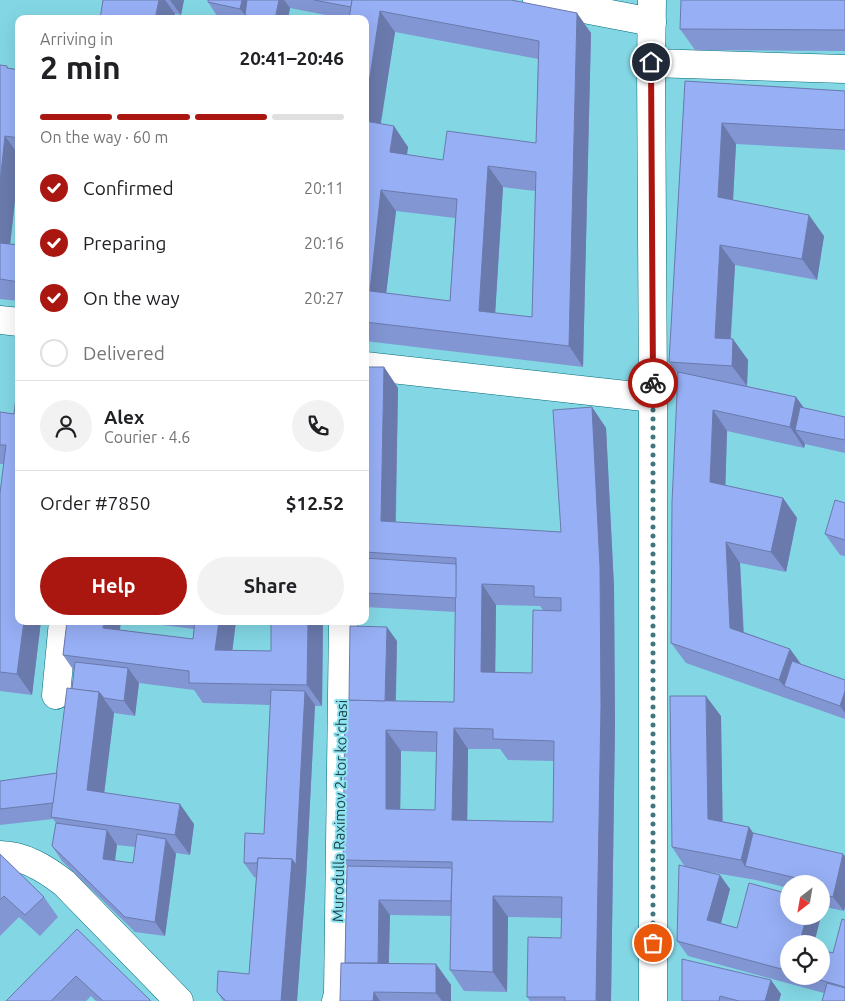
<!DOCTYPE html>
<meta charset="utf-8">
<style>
body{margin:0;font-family:Ubuntu,sans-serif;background:#f2f2f2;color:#202124;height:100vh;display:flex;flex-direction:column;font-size:19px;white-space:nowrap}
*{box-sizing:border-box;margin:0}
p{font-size:16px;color:#757577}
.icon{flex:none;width:28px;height:28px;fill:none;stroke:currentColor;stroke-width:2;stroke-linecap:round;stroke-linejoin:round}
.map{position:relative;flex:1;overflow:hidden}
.sheet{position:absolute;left:15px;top:15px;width:354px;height:610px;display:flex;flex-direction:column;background:#fff;border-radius:10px;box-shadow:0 5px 20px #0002}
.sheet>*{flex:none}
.needle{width:32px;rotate:211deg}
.controls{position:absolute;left:780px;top:875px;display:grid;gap:10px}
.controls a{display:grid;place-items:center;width:50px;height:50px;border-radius:50%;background:#fff;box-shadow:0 5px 20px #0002;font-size:25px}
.pin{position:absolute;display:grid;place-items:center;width:42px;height:42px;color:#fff;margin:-21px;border:2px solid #fff;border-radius:50%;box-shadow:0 1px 5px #0007}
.courier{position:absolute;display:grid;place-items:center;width:50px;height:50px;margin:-25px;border:4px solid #a91710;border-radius:50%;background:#fff;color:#222;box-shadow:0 1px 6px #0007}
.overview em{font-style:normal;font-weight:600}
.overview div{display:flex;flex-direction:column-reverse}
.overview{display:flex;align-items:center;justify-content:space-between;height:85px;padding:0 25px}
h1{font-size:32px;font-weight:600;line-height:38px}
.bar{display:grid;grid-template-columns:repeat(4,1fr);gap:8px 5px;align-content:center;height:60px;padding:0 25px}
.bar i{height:6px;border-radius:4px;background:#e0e0e0}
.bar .on{background:#a91710}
.bar p{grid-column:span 4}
.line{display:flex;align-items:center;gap:12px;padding:0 25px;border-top:1px solid #e0e0e0}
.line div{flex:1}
.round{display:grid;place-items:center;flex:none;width:52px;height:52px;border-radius:26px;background:#f2f2f2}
ol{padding:0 25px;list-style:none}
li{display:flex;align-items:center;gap:15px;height:55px}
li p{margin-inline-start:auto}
li .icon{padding:5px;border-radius:50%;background:#a91710;color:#fff;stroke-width:4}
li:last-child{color:#757577}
li i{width:28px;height:28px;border:2px solid #e0e0e0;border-radius:50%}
.action{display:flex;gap:10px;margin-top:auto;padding:10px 25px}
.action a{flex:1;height:58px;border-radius:30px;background:#a91710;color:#fff;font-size:20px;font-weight:600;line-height:58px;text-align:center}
.action a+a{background:#f2f2f2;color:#202124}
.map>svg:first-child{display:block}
</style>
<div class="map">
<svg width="845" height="1001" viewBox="0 0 845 1001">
<rect width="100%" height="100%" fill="#83d7e5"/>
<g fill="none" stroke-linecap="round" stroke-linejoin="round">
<g stroke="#006a77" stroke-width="29">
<g id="street">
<polyline points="537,0 652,22"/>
<polyline points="651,63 845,69"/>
<polyline points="0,320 19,322"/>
<polyline points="365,366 653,398"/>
<polyline points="56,695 63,621"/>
<path d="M0 855C24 855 46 869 64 883L179 1001"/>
<polyline points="336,1001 338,994 343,621"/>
</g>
</g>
<g stroke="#006a77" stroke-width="29">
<polyline id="secondary" points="652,0 651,63 653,398 653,1001"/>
</g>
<use href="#street" stroke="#fff" stroke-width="28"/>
<use href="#secondary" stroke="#fff" stroke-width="28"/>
</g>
<g fill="#8296d3" fill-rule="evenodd">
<polygon points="103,0 184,0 181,15 175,14 174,19 100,19"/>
<path d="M208 0H511L591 33 583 367 365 341V19H346L290 8 288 19H219L208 2ZM395 32 538 59 536 143 443 160 407 155 408 147 380 124ZM503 187 535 191 532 317 495 313ZM396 211 455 218 450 301 386 293Z"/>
<polygon points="845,0 845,51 695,50 680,29"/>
<polygon points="0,65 8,68 19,70 19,165 10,244 19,245 19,301 0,299"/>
<polygon points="685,81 845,91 845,150 736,144 733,200 824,236 817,280 735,265 731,339 748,360 747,386 796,397 804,408 845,417 845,453 805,444 804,448 727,431 725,485 783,498 797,518 786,572 740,563 744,632 790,649 801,664 845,680 845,719 686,663 671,643 678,375 669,362"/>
<path d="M365 367H384L398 388 396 522 561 532 592 407 606 428 614 587 615 725 611 1001H530L527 997 561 938V918L508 917 507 992 464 991 450 970 451 916 390 915 389 963 436 964 451 985V1001H340L345 963 347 866 343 860 349 700 397 641 396 701 454 702 456 612 365 607ZM496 605 540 606 543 610 532 673 495 672ZM468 749H500L508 760 554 761 553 822 467 820ZM401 751 436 752 435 810 400 809Z"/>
<polygon points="0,412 14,414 19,621 41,621 32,695 0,691 0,493 4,464 0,464"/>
<polygon points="845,503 845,556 840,555 825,534"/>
<path d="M67 621H121L120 630 193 639 194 629 130 621H236L232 650 271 651V621H323L322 706H315L306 880 297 1001H223L217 992 249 974 256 878 254 877 244 863 264 834 270 705 203 703 194 690 139 683 135 716 114 713 104 793 194 824 190 855 176 853 165 936 135 932 62 861 52 846 56 823 53 819 0 825V781L57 773 72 689 74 671 63 655ZM117 845 135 847 133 863 115 861Z"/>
<polygon points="721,716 722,821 749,827 753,833 845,856 845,906 844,911 821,906 821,884 789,884 789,888 756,880 709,872 730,889 721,923 789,944 789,976 821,976 821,950 845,1001 824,993 688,956 677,941 685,867 672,847"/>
<polygon points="0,854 44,897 58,917 40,936 19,917 0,936"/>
<polygon points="77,929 151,1001 96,1001 91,996 86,1001 6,1001"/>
<polygon points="682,959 781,994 779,1001 682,1001"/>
</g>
<g fill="#6a7aac">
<polygon points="159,0 165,0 175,14 174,19 155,19"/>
<polygon points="170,0 184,0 181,15"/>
<polygon points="242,0 260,0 245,15 240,9"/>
<polygon points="279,0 284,0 290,8 288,19 275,19"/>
<polygon points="380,11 395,32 378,142 365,124 365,109"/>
<polygon points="577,13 591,33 583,367 569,346"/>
<polygon points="722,123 736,144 732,218 718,197"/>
<polygon points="394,126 408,147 404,173 390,152"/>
<polygon points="5,136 19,156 19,165 8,263 0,252 0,182"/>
<polygon points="488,166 503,187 494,332 479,311"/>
<polygon points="381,190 396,211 384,312 370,291"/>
<polygon points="809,215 824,236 817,280 802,259"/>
<polygon points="720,245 735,265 729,359 715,338"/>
<polygon points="733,339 748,360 747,386 732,366"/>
<polygon points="384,367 398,388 395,542 381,521"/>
<polygon points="796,397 811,418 795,430 805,444 804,448 790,427"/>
<polygon points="592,407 606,428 614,587 615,725 611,1001 596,1001"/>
<polygon points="713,410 727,431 725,503 710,482"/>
<polygon points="783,498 797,518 786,572 771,552"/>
<polygon points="726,542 740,563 744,648 730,628"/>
<polygon points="482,584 496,605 495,693 481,672"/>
<polygon points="24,621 41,621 32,695 17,674"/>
<polygon points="104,621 121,621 117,649 103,628"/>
<polygon points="219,621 236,621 230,670 215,650"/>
<polygon points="308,621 323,621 322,706 307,685"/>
<polygon points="387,627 397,641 395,721 385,707"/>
<polygon points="790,649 805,670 784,686 779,680"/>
<polygon points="128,668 139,683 135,716 124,701"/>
<polygon points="305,691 315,705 306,880 297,1001 281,1001"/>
<polygon points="845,691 845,713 840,706"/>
<polygon points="99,692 114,713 102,811 87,790"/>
<polygon points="706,696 721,716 723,839 708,819"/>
<polygon points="454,728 468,749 467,841 452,820"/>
<polygon points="386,730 401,751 400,829 386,809"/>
<polygon points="180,804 194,824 190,855 175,835"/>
<polygon points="749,827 763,847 745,866 741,860"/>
<polygon points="107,830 117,845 113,874 103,859"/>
<polygon points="166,839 176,854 165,936 155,922"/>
<polygon points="843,854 845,856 845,906 844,911 833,897"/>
<polygon points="720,875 730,889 718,934 707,920"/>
<polygon points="493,896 508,917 507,992 493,972"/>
<polygon points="379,900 390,915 388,984 378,969"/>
<polygon points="807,916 821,916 814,944 799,944"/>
<polygon points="436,964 451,985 451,1001 442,1001 436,993"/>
<polygon points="771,980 781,994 779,1001 765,1001"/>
<polygon points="374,992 380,1001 373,1001"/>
</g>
<g fill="#97aff5" stroke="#6a7aac" fill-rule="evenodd">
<polygon points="103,0 159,0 155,19 100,19"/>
<polygon points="208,0 242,0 240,9 208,2"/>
<polygon points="247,0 279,0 275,19 266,19 245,15"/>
<polygon points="314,0 352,0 351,7"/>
<path d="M352 0H511L577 13 569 346 365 322V121L394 126 390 152 443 160 447 131 536 143 539 41 380 11 365 109V19H349ZM488 166 536 172 532 317 479 311ZM381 190 457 199 450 301 370 291Z"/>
<polygon points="681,0 845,0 845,30 680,29"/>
<polygon points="0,65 7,66 7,68 19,70 19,138 5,136 0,182"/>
<polygon points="685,81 845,91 845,130 722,123 718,197 809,215 802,259 720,245 715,338 733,339 732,366 669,362"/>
<polygon points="0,243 19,245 19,282 0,279"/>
<path d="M365 367H384L381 521 561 532 553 410 592 407 600 567 601 705 596 1001H565V997H527L528 937 561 938 562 897 493 896V972L450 970 452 862 343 860 345 700 454 702 456 558 365 552ZM482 584 534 586V597L561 598V611L533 610 532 673 481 672ZM454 728 493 729V739L554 741 553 822 452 820ZM386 730 437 732 435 810 386 809Z"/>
<polygon points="19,371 19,621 24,621 17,674 0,672 0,493 6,445 0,445 0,412 14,414"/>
<polygon points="678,372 796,397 790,427 713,410 710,482 783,498 771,552 726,542 730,628 790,649 779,680 671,643 672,502"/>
<polygon points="800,407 845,417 845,440 795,430"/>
<polygon points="835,500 845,503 845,540 825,534"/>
<polygon points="365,558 456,564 456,598 365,593"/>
<polygon points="67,621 104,621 103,628 193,639 195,621 219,621 215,650 271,651 271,621 308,621 307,685 189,683 189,671 63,655"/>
<polygon points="350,626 387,627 385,701 349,700"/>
<polygon points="792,661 845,680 845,691 840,706 784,686"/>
<polygon points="75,662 128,668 124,701 104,698 99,692 72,689"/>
<polygon points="67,688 99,692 87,790 180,804 175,835 51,817"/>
<polygon points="271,690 305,691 296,865 292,859 258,858 257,863 244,863 245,833 264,834"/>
<polygon points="670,696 706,696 708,819 749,827 741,860 672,847"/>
<polygon points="57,773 53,803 0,809 0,781"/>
<polygon points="56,823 107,830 103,859 133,863 137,834 166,839 155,922 125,917 52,846"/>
<polygon points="753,833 843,854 833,897 821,894 821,884 804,884 805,880 745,866"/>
<polygon points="0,854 44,897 25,915 4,896 0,900"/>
<polygon points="258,858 292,859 281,1001 226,1001 217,992 218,971 249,974"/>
<polygon points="679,865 720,875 707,920 737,928 749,883 789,894 789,916 807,916 799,944 789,944 789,971 677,941"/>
<polygon points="347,866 452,868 451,901 379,900 378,963 345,963"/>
<polygon points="842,919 845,920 845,987 806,976 821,976 821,950 833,953"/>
<polygon points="77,929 151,1001 103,1001 76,976 51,1001 6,1001"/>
<polygon points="682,959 771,980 765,1001 739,1001 720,996 719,1001 682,1001"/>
<polygon points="341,963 436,964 436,993 374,992 373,1001 340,1001"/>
<polygon points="827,983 845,988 845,1001 822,1001"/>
</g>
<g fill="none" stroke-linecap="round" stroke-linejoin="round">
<polyline stroke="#41767e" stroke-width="5" stroke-dasharray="0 9" points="653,383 653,943"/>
<polyline stroke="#a91710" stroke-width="6" points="651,62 653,383"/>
</g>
<g text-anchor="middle" stroke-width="4" stroke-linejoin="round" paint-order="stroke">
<g font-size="15" fill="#1e4247" stroke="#90e4f2">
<text transform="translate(340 811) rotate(-89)" y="5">Murodulla Raximov 2-tor koʻchasi</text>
</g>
</g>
</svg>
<div class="controls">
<a><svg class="needle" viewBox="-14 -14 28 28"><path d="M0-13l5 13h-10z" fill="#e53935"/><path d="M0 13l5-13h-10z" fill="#757577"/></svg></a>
<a><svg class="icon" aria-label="locate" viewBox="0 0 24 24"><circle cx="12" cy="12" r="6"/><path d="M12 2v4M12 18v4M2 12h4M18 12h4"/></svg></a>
</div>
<div class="pin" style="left:653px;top:943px;background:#ea580c"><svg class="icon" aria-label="bag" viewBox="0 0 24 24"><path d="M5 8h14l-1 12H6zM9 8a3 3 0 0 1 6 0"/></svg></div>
<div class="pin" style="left:651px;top:62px;background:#1f2937"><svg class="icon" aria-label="home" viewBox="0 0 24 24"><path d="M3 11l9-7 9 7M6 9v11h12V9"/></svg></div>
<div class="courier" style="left:653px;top:383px"><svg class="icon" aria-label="bike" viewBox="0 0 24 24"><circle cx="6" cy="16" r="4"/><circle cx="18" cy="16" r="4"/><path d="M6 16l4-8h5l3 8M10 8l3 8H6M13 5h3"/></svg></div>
<section class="sheet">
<div class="overview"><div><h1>2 min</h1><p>Arriving in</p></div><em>20:41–20:46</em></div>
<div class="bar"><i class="on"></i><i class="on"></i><i class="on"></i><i></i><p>On the way · 60 m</p></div>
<ol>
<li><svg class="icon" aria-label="check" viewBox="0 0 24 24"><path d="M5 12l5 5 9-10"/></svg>Confirmed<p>20:11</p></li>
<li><svg class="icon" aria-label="check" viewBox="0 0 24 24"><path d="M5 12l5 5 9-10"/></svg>Preparing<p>20:16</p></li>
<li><svg class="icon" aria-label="check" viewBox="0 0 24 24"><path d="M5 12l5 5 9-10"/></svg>On the way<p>20:27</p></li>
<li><i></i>Delivered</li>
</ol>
<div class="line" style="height:90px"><a class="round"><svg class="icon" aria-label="person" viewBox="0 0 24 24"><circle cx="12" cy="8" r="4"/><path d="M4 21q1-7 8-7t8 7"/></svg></a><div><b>Alex</b><p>Courier · 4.6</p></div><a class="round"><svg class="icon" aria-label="phone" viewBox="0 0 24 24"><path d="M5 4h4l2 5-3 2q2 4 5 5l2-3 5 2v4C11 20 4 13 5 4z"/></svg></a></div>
<div class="line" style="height:65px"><div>Order #7850</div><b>$12.52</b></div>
<div class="action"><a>Help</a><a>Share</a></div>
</section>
</div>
